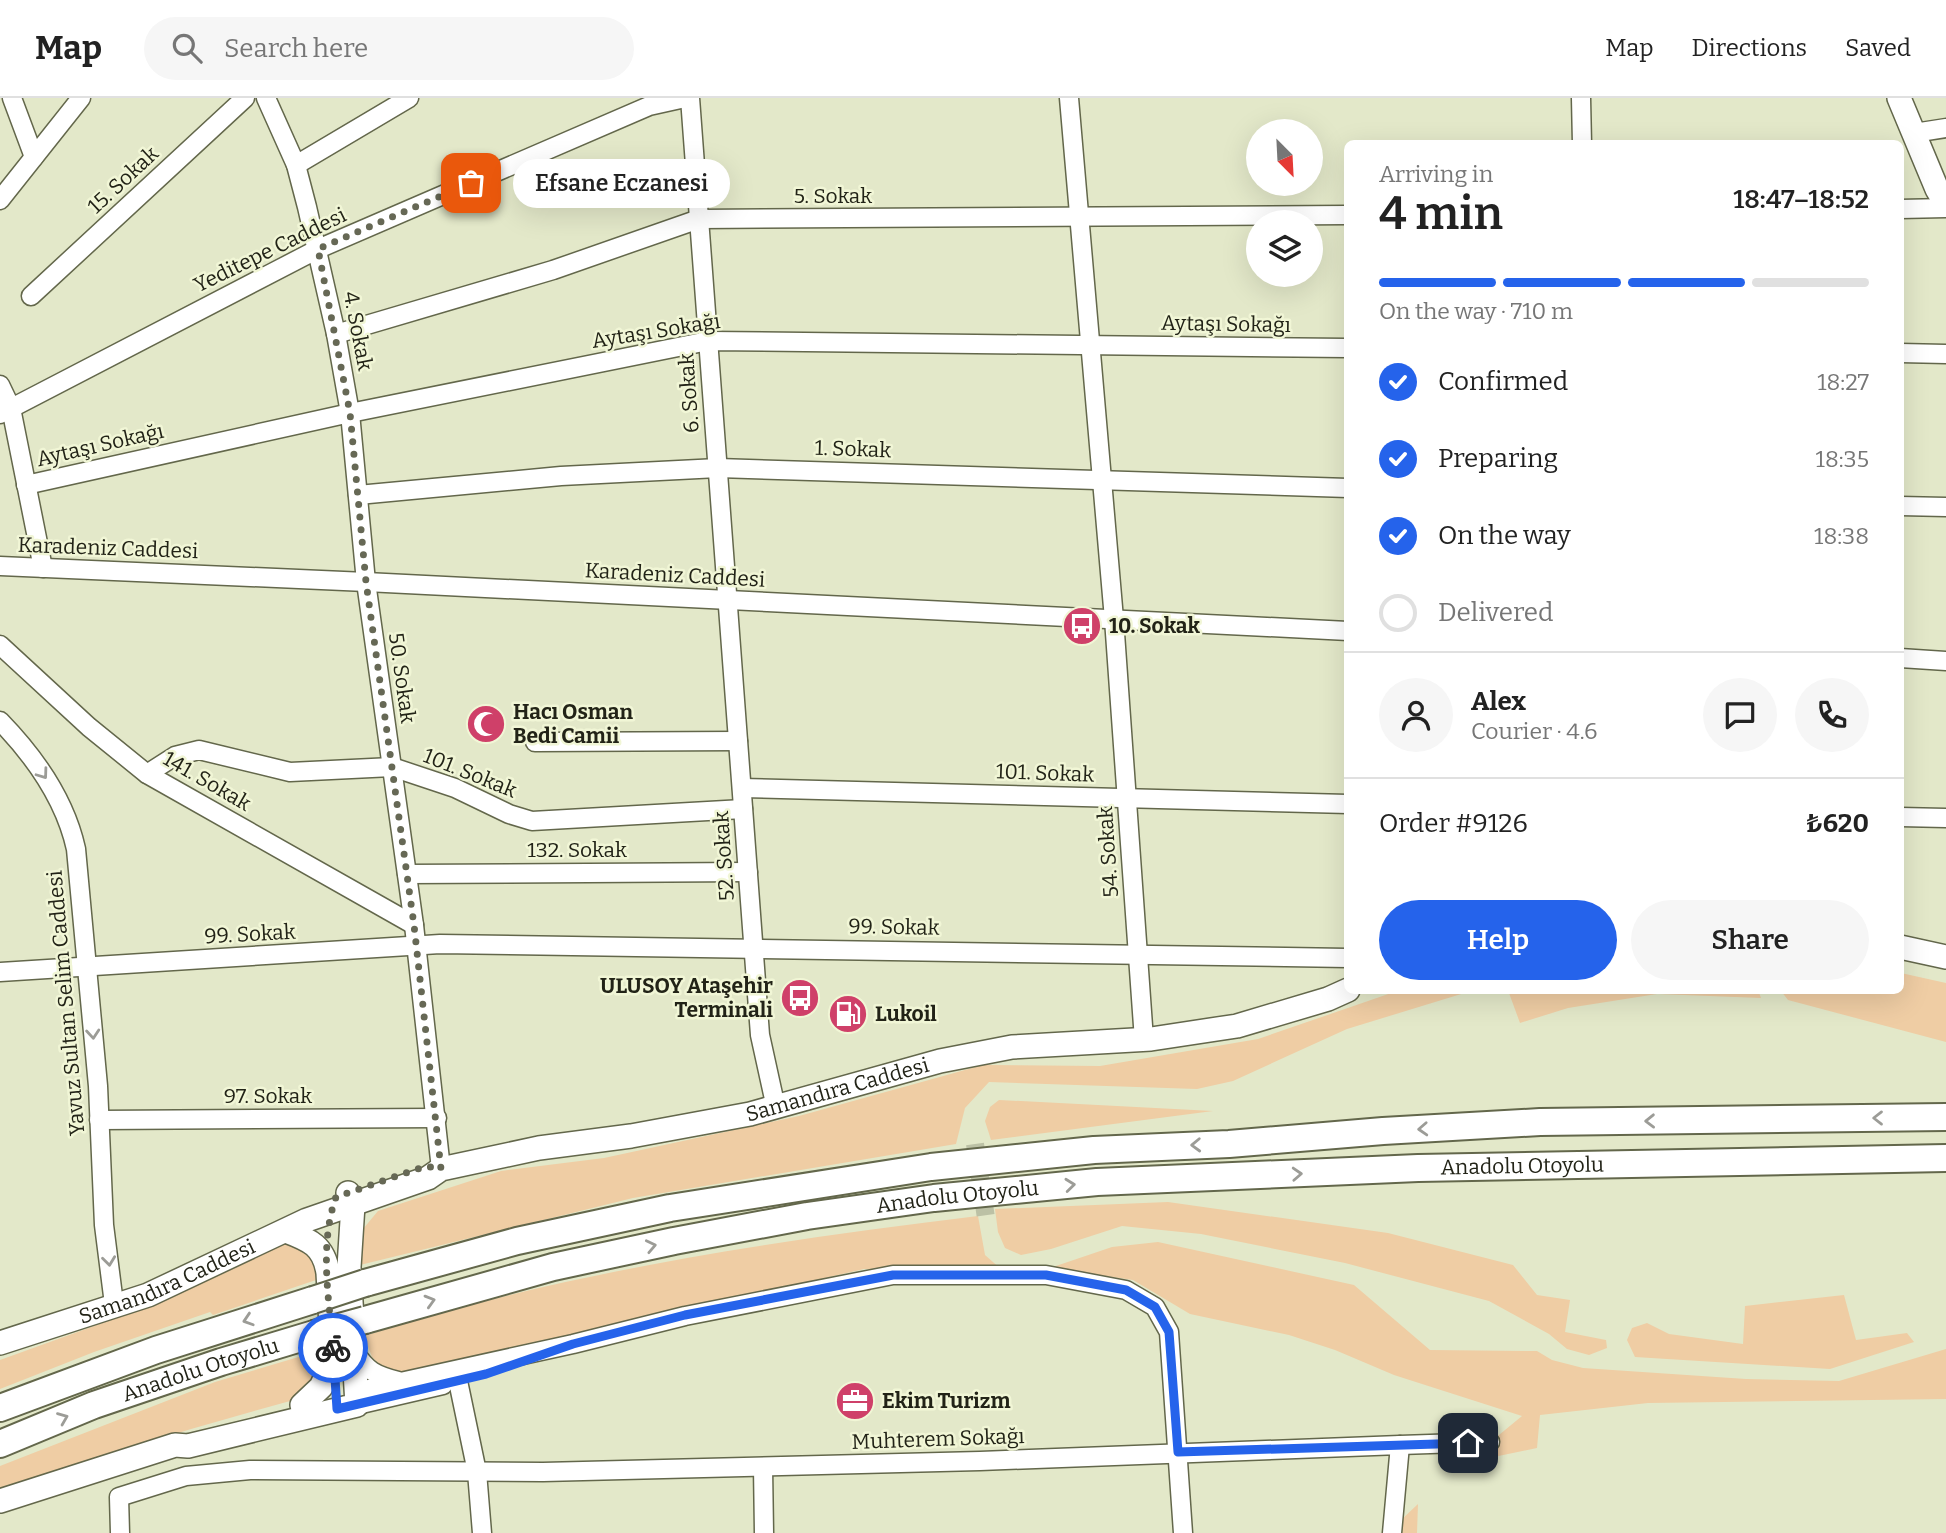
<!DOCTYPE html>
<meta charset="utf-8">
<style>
body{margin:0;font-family:Bitter,serif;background:#f6f6f6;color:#222;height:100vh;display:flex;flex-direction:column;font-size:26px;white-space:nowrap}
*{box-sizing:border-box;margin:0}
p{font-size:23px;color:#767676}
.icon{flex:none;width:38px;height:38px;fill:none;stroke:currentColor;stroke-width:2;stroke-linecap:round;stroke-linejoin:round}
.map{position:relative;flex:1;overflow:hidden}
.side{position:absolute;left:1344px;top:42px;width:560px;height:854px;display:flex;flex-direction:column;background:#fff;border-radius:10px;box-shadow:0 7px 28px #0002}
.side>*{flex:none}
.needle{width:46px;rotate:156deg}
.tools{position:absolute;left:1246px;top:21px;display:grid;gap:14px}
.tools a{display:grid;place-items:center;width:77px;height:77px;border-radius:50%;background:#fff;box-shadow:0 7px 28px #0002;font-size:35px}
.pin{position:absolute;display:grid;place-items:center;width:60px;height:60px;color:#fff;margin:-30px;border-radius:14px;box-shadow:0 4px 10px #0006}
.courier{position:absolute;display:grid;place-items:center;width:70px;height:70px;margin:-35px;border:5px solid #2563eb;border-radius:50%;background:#fff;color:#222;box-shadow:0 2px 9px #0007}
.bubble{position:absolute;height:49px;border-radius:24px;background:#fff;box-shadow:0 7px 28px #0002;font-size:23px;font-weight:600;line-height:49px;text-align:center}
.overview em{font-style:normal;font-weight:600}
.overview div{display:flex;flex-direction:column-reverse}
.overview{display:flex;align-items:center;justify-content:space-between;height:119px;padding:0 35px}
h1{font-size:46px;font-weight:600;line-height:52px}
.bar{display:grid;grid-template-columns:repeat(4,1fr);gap:10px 7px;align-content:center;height:84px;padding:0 35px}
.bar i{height:9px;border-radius:5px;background:#e0e0e0}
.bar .selected{background:#2563eb}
.bar p{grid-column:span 4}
.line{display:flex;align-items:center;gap:18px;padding:0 35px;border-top:2px solid #e0e0e0}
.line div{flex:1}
.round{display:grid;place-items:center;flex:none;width:74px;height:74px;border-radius:37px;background:#f6f6f6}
ol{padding:0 35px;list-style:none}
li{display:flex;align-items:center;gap:21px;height:77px}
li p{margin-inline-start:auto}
li .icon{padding:7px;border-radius:50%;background:#2563eb;color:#fff;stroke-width:4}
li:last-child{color:#767676}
li i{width:38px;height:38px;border:4px solid #e0e0e0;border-radius:50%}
.action{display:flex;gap:14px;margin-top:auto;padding:14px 35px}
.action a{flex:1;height:80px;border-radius:42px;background:#2563eb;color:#fff;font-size:28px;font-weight:600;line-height:80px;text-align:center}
.action a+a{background:#f6f6f6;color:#222}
header{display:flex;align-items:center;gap:42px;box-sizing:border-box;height:98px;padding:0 35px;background:#fff;border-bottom:2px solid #e0e0e0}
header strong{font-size:33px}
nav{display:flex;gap:38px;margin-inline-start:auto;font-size:24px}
.search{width:490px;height:63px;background:#f6f6f6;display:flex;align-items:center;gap:18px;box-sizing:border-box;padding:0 24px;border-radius:38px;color:#767676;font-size:26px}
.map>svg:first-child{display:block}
</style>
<header>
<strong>Map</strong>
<div class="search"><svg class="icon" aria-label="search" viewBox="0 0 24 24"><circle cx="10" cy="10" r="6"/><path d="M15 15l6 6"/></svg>Search here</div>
<nav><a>Map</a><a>Directions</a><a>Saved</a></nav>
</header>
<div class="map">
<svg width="1946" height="1435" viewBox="0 0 1946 1435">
<rect width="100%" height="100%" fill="#e3e8c9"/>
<g fill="#efcda4">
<polygon points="1901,875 1946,885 1946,944 1788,902 1781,893 1900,892"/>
<polygon points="1521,892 1758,892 1761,900 1657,896 1568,910 1520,925 1509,895"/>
<polygon points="1397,893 1471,893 1347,931 1233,983 1197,991 989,984 965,1010 956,1046 633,1100 360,1167 363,1131 378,1113 501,1073 604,1060 799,1018 983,967 1100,968 1258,941"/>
<polygon points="999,1002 1213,1013 991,1042 985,1023 990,1009"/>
<polygon points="1168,1104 1388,1135 1513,1167 1537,1197 1570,1202 1565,1234 1606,1242 1607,1250 1589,1257 1567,1251 1549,1236 1489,1203 1345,1165 1201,1136 1122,1128 1051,1151 1021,1157 1005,1150 998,1134 995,1111"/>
<path d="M978 1118 985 1157 1002 1172 974 1170 864 1171 419 1274 385 1272 372 1259 364 1238C563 1174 772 1143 978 1118Z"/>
<polygon points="289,1143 303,1148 316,1164 316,1182 213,1217 210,1214 94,1254 0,1291 0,1262 133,1214"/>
<polygon points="1158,1144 1354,1187 1430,1252 1537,1253 1552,1262 1583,1270 1746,1281 1839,1283 1946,1251 1946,1301 1648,1305 1540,1317 1537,1350 1465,1365 1522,1318 1394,1277 1335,1252 1289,1237 1190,1216 1133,1182 1050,1170 1112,1149"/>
<polygon points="1844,1197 1856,1242 1907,1235 1914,1244 1830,1271 1635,1259 1627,1242 1632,1230 1647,1225 1669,1236 1743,1246 1745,1208"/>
<path d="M322 1252 319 1272 301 1300C199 1328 98 1357 0 1396V1368L215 1284Z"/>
<polygon points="1418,1406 1417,1435 1398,1435 1400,1423"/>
</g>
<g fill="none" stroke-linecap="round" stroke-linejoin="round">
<polyline stroke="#bcc1a5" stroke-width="18" stroke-dasharray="18 9" stroke-linecap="butt" points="975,1046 986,1120"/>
<g stroke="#63674b" stroke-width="21">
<g id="minor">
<polyline points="12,0 34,59"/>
<polyline points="266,0 296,67 307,109 336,236 350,315 366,484 414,827 441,1071"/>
<polyline points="690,0 760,937 776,1010"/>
<polyline points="1069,0 1114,521 1144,942"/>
<polyline points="1581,0 1582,46"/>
<polyline points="1914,35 1946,30"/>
<polyline points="296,67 409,0"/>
<polyline points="0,102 81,0"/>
<polyline points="1900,111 1946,110"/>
<polyline points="31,198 245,0"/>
<polyline points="336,236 553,172 699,121 1348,117"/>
<polyline points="1900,255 1946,256"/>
<polyline points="0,287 11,310 43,470"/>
<polyline points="0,316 318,151 649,8 685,0"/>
<polyline points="26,387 350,315 708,243 1348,250"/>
<polyline points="358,397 561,378 718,370 1348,390"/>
<polyline points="1900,408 1946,409"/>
<polyline points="0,468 366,484 1348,533"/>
<polyline points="0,547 89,629 147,676 414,827"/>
<polyline points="1900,560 1946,563"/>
<path d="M0 623C35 659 65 701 76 751L98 988 104 1127 114 1206"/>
<polyline points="535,644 738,643"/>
<polyline points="147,676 175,658 199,652 290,674 392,669 455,690 509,716 532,723 743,711"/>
<polyline points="742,690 1348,706"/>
<polyline points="1900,719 1946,720"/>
<polyline points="407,776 748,774"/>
<polyline points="0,874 440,846 1348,860"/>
<polyline points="99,1022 437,1020"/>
<path d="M354 1253C367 1273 375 1277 398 1283"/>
<polyline points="458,1283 477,1374 482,1435"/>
<polyline points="355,1294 573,1246 685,1218 893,1177 1046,1177 1126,1192 1155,1209 1169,1234 1183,1435"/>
<polyline points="357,1307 443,1287"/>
<polyline points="1400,1347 1490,1344"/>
<polyline points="763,1369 764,1435"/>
<polyline points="120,1435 119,1399 186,1378 250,1372 543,1374 980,1363 1400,1347 1392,1435"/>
</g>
</g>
<g stroke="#63674b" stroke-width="26">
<g id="major">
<polyline points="1899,0 1937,91 1946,106"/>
<polyline points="1900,849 1946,859"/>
<path d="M286 1133C310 1142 324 1148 328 1175L333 1263 321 1289 302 1307"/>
<path id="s1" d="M0 1245 148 1197 307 1122 428 1080 441 1071 539 1050 631 1038 750 1016 940 963 1012 949 1151 941 1237 928 1328 901 1348 892"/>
<polyline points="0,1403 175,1347 188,1348 357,1307 349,1169 353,1107 348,1095"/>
</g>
</g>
<g stroke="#63674b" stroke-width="30">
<g id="highway">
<polyline points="365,1185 517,1143 670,1110 931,1069 1094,1052 1229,1046 1383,1033 1540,1024 1946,1019"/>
<path id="s2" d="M365 1222 553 1169 674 1143 807 1118 934 1100 1097 1084 1418 1070 1946 1060"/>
<polyline points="0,1310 156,1252 313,1202"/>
<path id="s3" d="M0 1346 94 1307 221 1264 314 1236"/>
</g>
</g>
<use href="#minor" stroke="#fff" stroke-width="18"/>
<use href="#major" stroke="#fff" stroke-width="23"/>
<use href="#highway" stroke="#fff" stroke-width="26"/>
<g stroke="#63674b" stroke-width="30" stroke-linecap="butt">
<g id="highway-bridge">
<polyline points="313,1202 365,1185"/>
<polyline points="314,1236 365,1222"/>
</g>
</g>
<use href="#highway-bridge" stroke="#fff" stroke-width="26"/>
</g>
<defs><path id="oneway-chevron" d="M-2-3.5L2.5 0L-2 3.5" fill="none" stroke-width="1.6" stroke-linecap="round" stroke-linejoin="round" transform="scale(1.75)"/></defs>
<g stroke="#9c9c97">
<use href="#oneway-chevron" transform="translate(43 676) rotate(54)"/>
<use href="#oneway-chevron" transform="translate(93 936) rotate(85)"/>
<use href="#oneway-chevron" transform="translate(1878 1020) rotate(-180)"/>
<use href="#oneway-chevron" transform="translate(1650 1023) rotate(179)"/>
<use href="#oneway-chevron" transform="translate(1423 1031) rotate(177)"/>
<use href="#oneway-chevron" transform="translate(1196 1047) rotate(178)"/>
<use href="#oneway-chevron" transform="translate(1297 1076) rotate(-3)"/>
<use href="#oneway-chevron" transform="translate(1070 1087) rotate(-6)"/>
<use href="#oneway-chevron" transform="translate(651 1148) rotate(-12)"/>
<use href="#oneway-chevron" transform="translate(109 1163) rotate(83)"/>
<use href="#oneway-chevron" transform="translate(430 1203) rotate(-16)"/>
<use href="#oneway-chevron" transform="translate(248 1222) rotate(162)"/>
<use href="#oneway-chevron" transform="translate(63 1320) rotate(-22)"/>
</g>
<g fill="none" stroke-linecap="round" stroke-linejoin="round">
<path stroke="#666855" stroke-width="7" stroke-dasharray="0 12.6" d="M333 1250C329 1200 319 1147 336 1099L426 1068 441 1071 414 827 366 484 350 315 318 151 471 85"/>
<polyline stroke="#2563eb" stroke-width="9" points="333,1250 337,1311 486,1276 573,1246 685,1217 893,1177 1046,1177 1126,1192 1155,1209 1169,1234 1178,1354 1468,1345"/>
</g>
<defs>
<g id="bus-disc" transform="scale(2.0125)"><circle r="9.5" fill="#cf4069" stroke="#f1f6d6"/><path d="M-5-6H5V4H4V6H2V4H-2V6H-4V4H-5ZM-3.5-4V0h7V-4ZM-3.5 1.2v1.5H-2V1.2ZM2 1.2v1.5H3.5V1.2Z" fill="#fff"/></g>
<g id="mosque-disc" transform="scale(2.0125)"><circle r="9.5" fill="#cf4069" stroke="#f1f6d6"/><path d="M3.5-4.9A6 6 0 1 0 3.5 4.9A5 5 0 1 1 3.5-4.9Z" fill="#fff"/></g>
<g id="fuel-disc" transform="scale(2.0125)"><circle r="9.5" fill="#cf4069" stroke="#f1f6d6"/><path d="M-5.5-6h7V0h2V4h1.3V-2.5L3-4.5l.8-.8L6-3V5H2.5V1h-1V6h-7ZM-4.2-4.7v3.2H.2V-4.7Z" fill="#fff"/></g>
<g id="office-disc" transform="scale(2.0125)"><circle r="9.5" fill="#cf4069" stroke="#f1f6d6"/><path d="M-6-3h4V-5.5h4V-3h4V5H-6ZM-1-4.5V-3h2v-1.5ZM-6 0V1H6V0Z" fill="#fff"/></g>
</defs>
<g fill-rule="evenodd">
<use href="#bus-disc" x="1082" y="528"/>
<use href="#mosque-disc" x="486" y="626"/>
<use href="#bus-disc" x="800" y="900"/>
<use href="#fuel-disc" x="848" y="916"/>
<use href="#office-disc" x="855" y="1303"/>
</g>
<g text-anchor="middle" stroke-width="5" stroke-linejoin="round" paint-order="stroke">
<g font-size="21" fill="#222317" stroke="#f1f6d6">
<text transform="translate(123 82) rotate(-43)" y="7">15. Sokak</text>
<text x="833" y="105">5. Sokak</text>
<text transform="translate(270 152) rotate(-26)" y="7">Yeditepe Caddesi</text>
<text transform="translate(1226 226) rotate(1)" y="7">Aytaşı Sokağı</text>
<text transform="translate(358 233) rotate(79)" y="7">4. Sokak</text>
<text transform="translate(656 233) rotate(-9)" y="7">Aytaşı Sokağı</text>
<text transform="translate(689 295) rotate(-94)" y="7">6. Sokak</text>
<text transform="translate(100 347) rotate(-13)" y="7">Aytaşı Sokağı</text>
<text transform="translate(853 351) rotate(2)" y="7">1. Sokak</text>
<text transform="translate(108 450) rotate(2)" y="7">Karadeniz Caddesi</text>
<text transform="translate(675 477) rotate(3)" y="7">Karadeniz Caddesi</text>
<text transform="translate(402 580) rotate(82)" y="7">50. Sokak</text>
<text transform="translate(470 675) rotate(22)" y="7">101. Sokak</text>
<text transform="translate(1045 675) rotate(2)" y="7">101. Sokak</text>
<text transform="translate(207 683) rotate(30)" y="7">141. Sokak</text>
<text x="577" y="759">132. Sokak</text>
<text transform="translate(1108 754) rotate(-94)" y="7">54. Sokak</text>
<text transform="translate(724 758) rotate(-94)" y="7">52. Sokak</text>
<text transform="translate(894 829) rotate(1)" y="7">99. Sokak</text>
<text transform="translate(250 836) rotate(-3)" y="7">99. Sokak</text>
<text transform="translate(66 905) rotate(-95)" y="7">Yavuz Sultan Selim Caddesi</text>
<text dy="7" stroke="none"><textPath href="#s1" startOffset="880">Samandıra Caddesi</textPath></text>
<text x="268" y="1005">97. Sokak</text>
<text dy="7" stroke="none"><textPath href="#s2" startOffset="1172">Anadolu Otoyolu</textPath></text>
<text dy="7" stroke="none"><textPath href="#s2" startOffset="606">Anadolu Otoyolu</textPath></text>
<text dy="7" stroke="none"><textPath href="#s1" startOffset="178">Samandıra Caddesi</textPath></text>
<text dy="7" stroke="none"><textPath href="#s3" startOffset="214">Anadolu Otoyolu</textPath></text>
<text transform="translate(938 1341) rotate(-2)" y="7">Muhterem Sokağı</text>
</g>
<g font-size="21" font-weight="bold" fill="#222317" stroke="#f1f6d6" text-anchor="start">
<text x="1109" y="535">10. Sokak</text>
<text x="513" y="621">Hacı Osman<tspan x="513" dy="24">Bedi Camii</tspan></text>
<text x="773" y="895" text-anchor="end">ULUSOY Ataşehir<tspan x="773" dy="24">Terminali</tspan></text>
<text x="875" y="923">Lukoil</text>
<text x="882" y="1310">Ekim Turizm</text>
</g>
</g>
</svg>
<div class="tools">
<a><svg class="needle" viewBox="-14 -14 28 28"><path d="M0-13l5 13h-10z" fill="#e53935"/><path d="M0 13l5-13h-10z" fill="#767676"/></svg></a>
<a><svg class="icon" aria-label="layers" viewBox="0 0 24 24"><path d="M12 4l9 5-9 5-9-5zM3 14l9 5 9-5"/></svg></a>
</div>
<div class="pin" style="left:471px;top:85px;background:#ea580c"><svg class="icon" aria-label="bag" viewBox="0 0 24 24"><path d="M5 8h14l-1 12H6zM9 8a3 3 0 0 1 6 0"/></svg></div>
<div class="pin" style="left:1468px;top:1345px;background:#1f2937"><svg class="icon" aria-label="home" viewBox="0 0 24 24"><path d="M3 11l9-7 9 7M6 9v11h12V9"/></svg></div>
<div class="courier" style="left:333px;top:1250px"><svg class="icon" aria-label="bike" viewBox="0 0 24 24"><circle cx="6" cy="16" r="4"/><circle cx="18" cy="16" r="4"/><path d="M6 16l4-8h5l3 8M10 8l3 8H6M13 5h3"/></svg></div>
<div class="bubble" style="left:513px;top:61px;width:217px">Efsane Eczanesi</div>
<section class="side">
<div class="overview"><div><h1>4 min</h1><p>Arriving in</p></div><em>18:47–18:52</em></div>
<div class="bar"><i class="selected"></i><i class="selected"></i><i class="selected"></i><i></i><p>On the way · 710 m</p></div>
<ol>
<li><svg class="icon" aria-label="check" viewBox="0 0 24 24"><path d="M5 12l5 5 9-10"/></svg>Confirmed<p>18:27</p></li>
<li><svg class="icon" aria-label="check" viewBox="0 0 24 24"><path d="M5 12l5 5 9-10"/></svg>Preparing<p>18:35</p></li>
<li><svg class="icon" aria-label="check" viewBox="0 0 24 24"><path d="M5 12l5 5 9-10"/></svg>On the way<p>18:38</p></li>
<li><i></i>Delivered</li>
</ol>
<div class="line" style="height:126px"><a class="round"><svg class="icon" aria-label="person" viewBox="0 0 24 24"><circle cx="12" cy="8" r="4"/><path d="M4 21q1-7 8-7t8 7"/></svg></a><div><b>Alex</b><p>Courier · 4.6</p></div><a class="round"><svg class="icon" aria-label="chat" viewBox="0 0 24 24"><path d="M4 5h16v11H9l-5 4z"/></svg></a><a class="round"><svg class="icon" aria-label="phone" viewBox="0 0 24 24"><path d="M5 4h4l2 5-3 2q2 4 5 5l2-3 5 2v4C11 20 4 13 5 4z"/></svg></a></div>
<div class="line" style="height:91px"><div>Order #9126</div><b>₺620</b></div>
<div class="action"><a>Help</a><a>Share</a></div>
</section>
</div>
